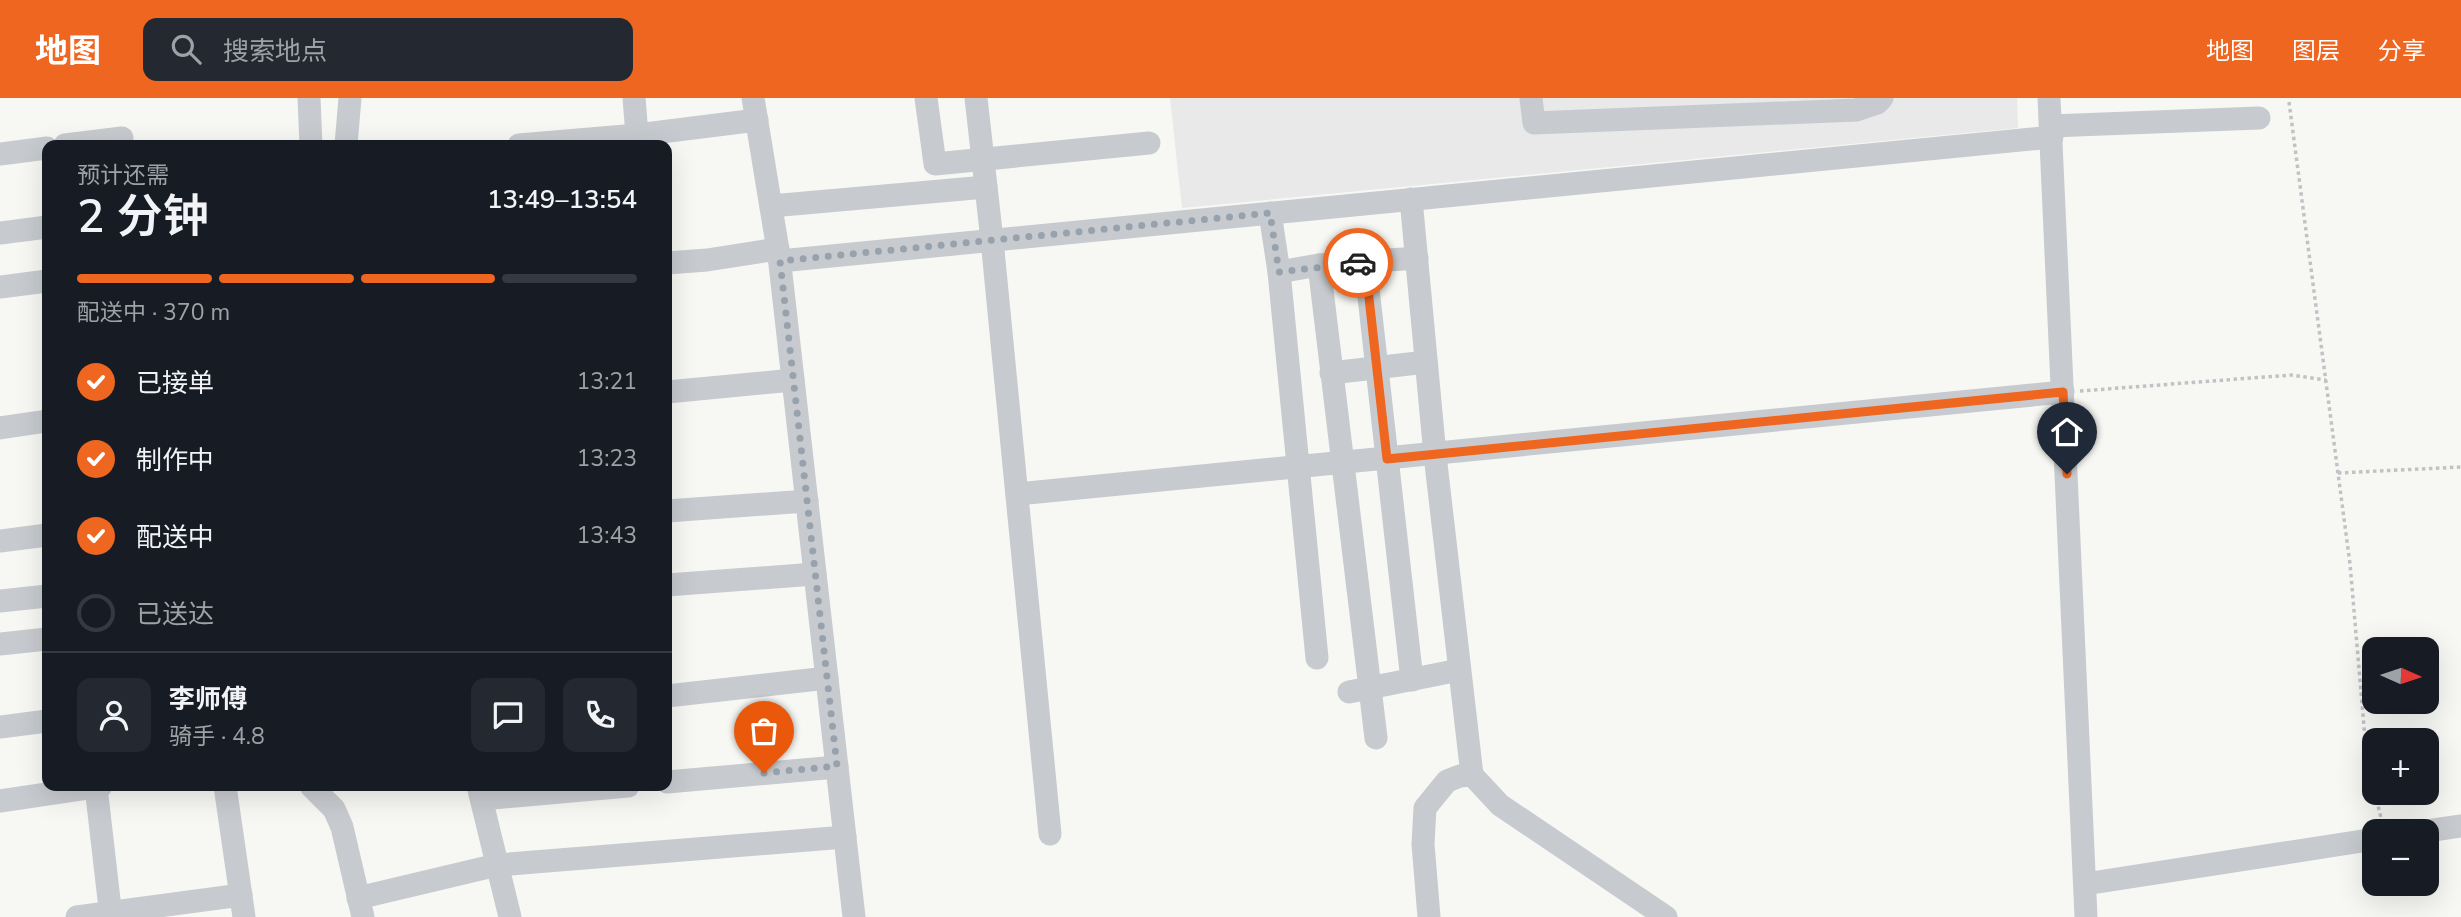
<!DOCTYPE html>
<html lang="zh">
<meta charset="utf-8">
<style>
body{margin:0;font-family:"Nunito Sans","Noto Sans SC",sans-serif;background:#242831;color:#f1f3f6;height:100vh;display:flex;flex-direction:column;font-size:26px;white-space:nowrap}
*{box-sizing:border-box;margin:0}
p{font-size:23px;color:#9ea1a6}
.icon{flex:none;width:38px;height:38px;fill:none;stroke:currentColor;stroke-width:2;stroke-linecap:round;stroke-linejoin:round}
.map{position:relative;flex:1;overflow:hidden}
.panel{position:absolute;left:42px;top:42px;width:630px;height:651px;display:flex;flex-direction:column;background:#171b24;border-radius:14px;box-shadow:0 7px 28px #0002}
.panel>*{flex:none}
.needle{width:46px;rotate:93deg}
.tools{position:absolute;left:2362px;top:539px;display:grid;gap:14px}
.tools a{display:grid;place-items:center;width:77px;height:77px;border-radius:14px;background:#171b24;box-shadow:0 7px 28px #0002;font-size:35px}
.pin{position:absolute;display:grid;place-items:center;width:60px;height:60px;color:#fff;margin:-72px -30px;border-radius:50% 50% 50% 0;rotate:-45deg;box-shadow:0 0 7px #0007}
.pin .icon{rotate:45deg}
.courier{position:absolute;display:grid;place-items:center;width:70px;height:70px;margin:-35px;border:5px solid #ee661f;border-radius:50%;background:#fff;color:#222;box-shadow:0 2px 9px #0007}
.overview em{font-style:normal;font-weight:600}
.overview div{display:flex;flex-direction:column-reverse}
.overview{display:flex;align-items:center;justify-content:space-between;height:119px;padding:0 35px}
h1{font-size:46px;font-weight:600;line-height:52px}
.bar{display:grid;grid-template-columns:repeat(4,1fr);gap:10px 7px;align-content:center;height:84px;padding:0 35px}
.bar i{height:9px;border-radius:5px;background:#363941}
.bar .active{background:#ee661f}
.bar p{grid-column:span 4}
.line{display:flex;align-items:center;gap:18px;padding:0 35px;border-top:2px solid #363941}
.line div{flex:1}
.round{display:grid;place-items:center;flex:none;width:74px;height:74px;border-radius:14px;background:#242831}
ol{padding:0 35px;list-style:none}
li{display:flex;align-items:center;gap:21px;height:77px}
li p{margin-inline-start:auto}
li .icon{padding:7px;border-radius:50%;background:#ee661f;color:#fff;stroke-width:4}
li:last-child{color:#9ea1a6}
li i{width:38px;height:38px;border:4px solid #363941;border-radius:50%}
header{display:flex;align-items:center;gap:42px;box-sizing:border-box;height:98px;padding:0 35px;background:#ee661f;color:#fff}
header strong{font-size:33px}
nav{display:flex;gap:38px;margin-inline-start:auto;font-size:24px}
.search{width:490px;height:63px;background:#242831;display:flex;align-items:center;gap:18px;box-sizing:border-box;padding:0 24px;border-radius:14px;color:#9ea1a6;font-size:26px}
.map>svg:first-child{display:block}
</style>
<header>
<strong>地图</strong>
<div class="search"><svg class="icon" aria-label="search" viewBox="0 0 24 24"><circle cx="10" cy="10" r="6"/><path d="M15 15l6 6"/></svg>搜索地点</div>
<nav><a>地图</a><a>图层</a><a>分享</a></nav>
</header>
<div class="map">
<svg width="2461" height="819" viewBox="0 0 2461 819">
<rect width="100%" height="100%" fill="#f7f8f4"/>
<polygon fill="#e8e9e8" points="1170,0 2017,0 2018,30 1182,110"/>
<g fill="none" stroke-linecap="round" stroke-linejoin="round">
<g stroke="#c1c2c5" stroke-width="3.5" stroke-dasharray="3.5 3.5" stroke-linecap="butt">
<polyline points="2289,4 2350,466 2366,652 2375,692"/>
<polyline points="2080,293 2291,277 2326,282"/>
<polyline points="2338,375 2461,369"/>
<polyline points="2375,695 2382,724"/>
</g>
<g stroke="#c7cace" stroke-width="23">
<polyline points="309,0 311,47"/>
<polyline points="634,0 637,37"/>
<polyline points="753,0 779,158 854,819"/>
<polyline points="926,0 935,66 1149,45"/>
<polyline points="976,0 992,142 1050,736"/>
<polyline points="1531,0 1534,25 1856,12 1877,5 1882,0"/>
<polyline points="2049,0 2086,819"/>
<polyline points="2051,28 2259,20"/>
<polyline points="65,47 122,40"/>
<polyline points="346,47 350,0"/>
<polyline points="519,47 637,37 757,22"/>
<polyline points="0,56 47,50"/>
<polyline points="1411,101 1435,357 1472,677 1500,707 1666,819"/>
<polyline points="771,108 986,89"/>
<polyline points="1270,115 1279,174 1317,560"/>
<polyline points="0,135 47,129"/>
<polyline points="780,163 2052,39"/>
<polyline points="1365,164 1412,582"/>
<polyline points="667,165 707,162 778,151"/>
<polyline points="1319,167 1376,640"/>
<polyline points="1279,174 1319,167 1417,160"/>
<polyline points="0,189 47,183"/>
<polyline points="1331,275 1426,264"/>
<polyline points="667,294 793,282"/>
<polyline points="0,330 47,323"/>
<polyline points="1017,396 2063,294"/>
<polyline points="667,413 807,403"/>
<polyline points="0,443 47,437"/>
<polyline points="667,487 815,476"/>
<polyline points="0,503 47,498"/>
<polyline points="0,546 47,541"/>
<polyline points="1349,594 1459,572"/>
<polyline points="667,598 827,580"/>
<polyline points="0,629 47,623"/>
<polyline points="667,684 837,669"/>
<polyline points="225,688 244,819"/>
<polyline points="311,688 334,711 342,729 363,819"/>
<polyline points="478,688 510,819"/>
<polyline points="96,689 111,819"/>
<polyline points="482,701 628,688"/>
<polyline points="0,703 101,688"/>
<polyline points="2427,733 2461,728"/>
<polyline points="2085,786 2375,741"/>
<polyline points="358,800 497,767 845,739"/>
<polyline points="77,819 241,797"/>
<polyline points="1429,819 1423,746 1425,710 1447,683 1460,678 1472,677"/>
</g>
</g>
<g fill="none" stroke-linecap="round" stroke-linejoin="round">
<polyline stroke="#98a2ad" stroke-width="7" stroke-dasharray="0 12.6" points="764,675 837,668 780,163 1270,115 1279,174 1358,165"/>
<polyline stroke="#ee661f" stroke-width="9" points="1358,165 1365,164 1387,361 2063,294 2067,376"/>
</g>
</svg>
<div class="tools">
<a><svg class="needle" viewBox="-14 -14 28 28"><path d="M0-13l5 13h-10z" fill="#e53935"/><path d="M0 13l5-13h-10z" fill="#9ea1a6"/></svg></a>
<a>+</a>
<a>−</a>
</div>
<div class="pin" style="left:764px;top:675px;background:#ea580c"><svg class="icon" aria-label="bag" viewBox="0 0 24 24"><path d="M5 8h14l-1 12H6zM9 8a3 3 0 0 1 6 0"/></svg></div>
<div class="pin" style="left:2067px;top:376px;background:#1f2937"><svg class="icon" aria-label="home" viewBox="0 0 24 24"><path d="M3 11l9-7 9 7M6 9v11h12V9"/></svg></div>
<div class="courier" style="left:1358px;top:165px"><svg class="icon" aria-label="car" viewBox="0 0 24 24"><path d="M5 17H2v-5l4-1 3-4h7l3 4 3 1v5h-3M9 17h6M6 11h13"/><circle cx="7" cy="17" r="2"/><circle cx="17" cy="17" r="2"/></svg></div>
<section class="panel">
<div class="overview"><div><h1>2 分钟</h1><p>预计还需</p></div><em>13:49–13:54</em></div>
<div class="bar"><i class="active"></i><i class="active"></i><i class="active"></i><i></i><p>配送中 · 370 m</p></div>
<ol>
<li><svg class="icon" aria-label="check" viewBox="0 0 24 24"><path d="M5 12l5 5 9-10"/></svg>已接单<p>13:21</p></li>
<li><svg class="icon" aria-label="check" viewBox="0 0 24 24"><path d="M5 12l5 5 9-10"/></svg>制作中<p>13:23</p></li>
<li><svg class="icon" aria-label="check" viewBox="0 0 24 24"><path d="M5 12l5 5 9-10"/></svg>配送中<p>13:43</p></li>
<li><i></i>已送达</li>
</ol>
<div class="line" style="height:126px"><a class="round"><svg class="icon" aria-label="person" viewBox="0 0 24 24"><circle cx="12" cy="8" r="4"/><path d="M4 21q1-7 8-7t8 7"/></svg></a><div><b>李师傅</b><p>骑手 · 4.8</p></div><a class="round"><svg class="icon" aria-label="chat" viewBox="0 0 24 24"><path d="M4 5h16v11H9l-5 4z"/></svg></a><a class="round"><svg class="icon" aria-label="phone" viewBox="0 0 24 24"><path d="M5 4h4l2 5-3 2q2 4 5 5l2-3 5 2v4C11 20 4 13 5 4z"/></svg></a></div>
</section>
</div>
